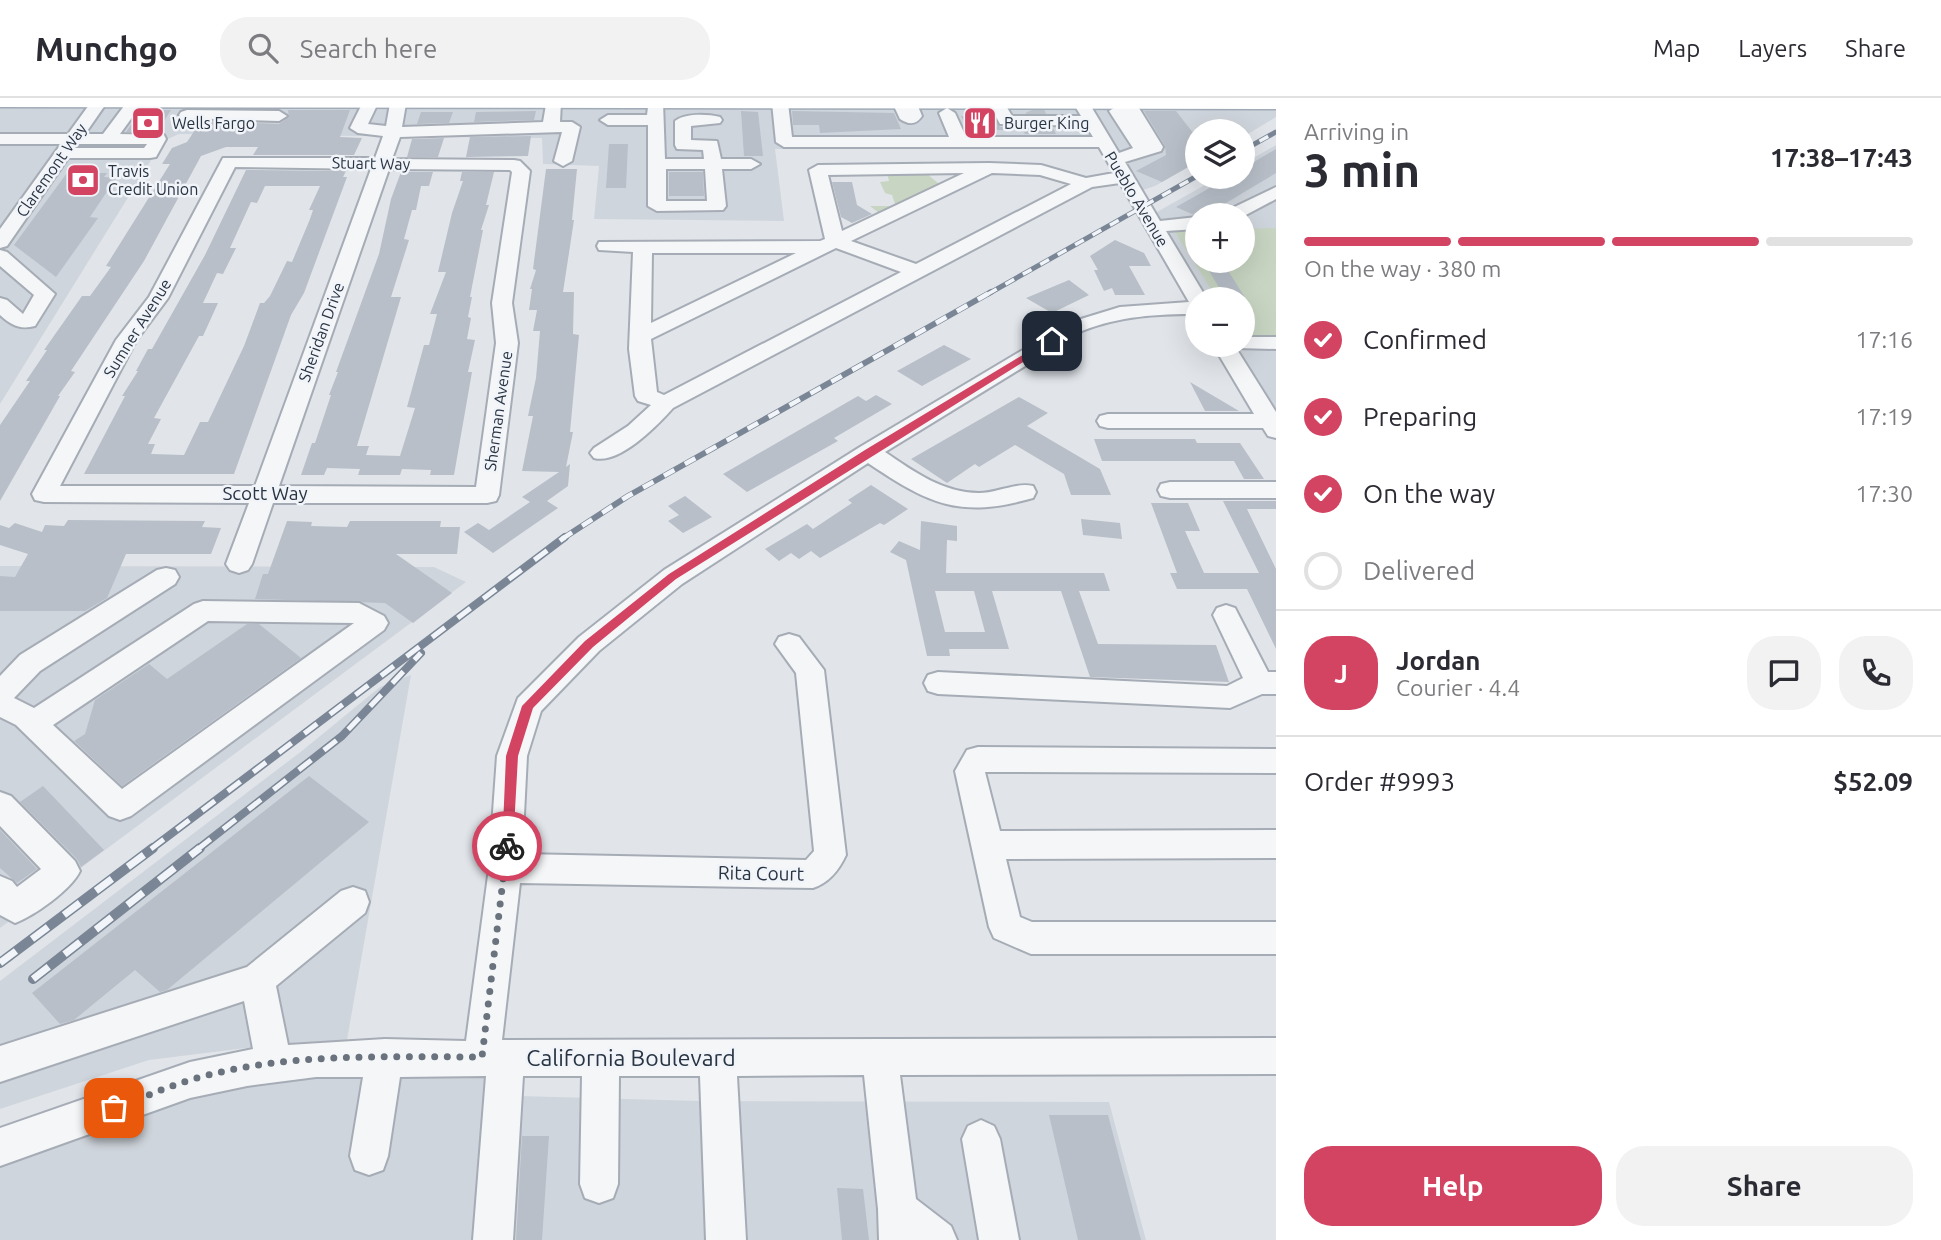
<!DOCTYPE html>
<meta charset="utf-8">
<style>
body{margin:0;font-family:Ubuntu,sans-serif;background:#f2f2f3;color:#2b2b33;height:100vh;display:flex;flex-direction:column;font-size:26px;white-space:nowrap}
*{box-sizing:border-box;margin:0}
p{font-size:23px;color:#7c7c81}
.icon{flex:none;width:38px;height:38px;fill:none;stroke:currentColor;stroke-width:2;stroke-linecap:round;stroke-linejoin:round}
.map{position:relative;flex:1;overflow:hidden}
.panel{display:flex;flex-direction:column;background:#fff;width:665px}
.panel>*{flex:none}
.controls{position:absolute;left:1185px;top:21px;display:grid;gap:14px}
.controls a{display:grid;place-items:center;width:70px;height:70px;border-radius:50%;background:#fff;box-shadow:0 7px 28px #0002;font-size:35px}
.pin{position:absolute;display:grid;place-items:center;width:60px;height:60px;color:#fff;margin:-30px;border-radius:14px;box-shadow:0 4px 10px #0006}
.courier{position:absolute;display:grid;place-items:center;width:70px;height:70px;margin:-35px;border:5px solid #d34362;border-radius:50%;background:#fff;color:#222;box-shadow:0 2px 9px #0007}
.head em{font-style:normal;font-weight:600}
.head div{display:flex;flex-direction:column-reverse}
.head{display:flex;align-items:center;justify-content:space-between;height:119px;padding:0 28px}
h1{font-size:46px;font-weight:600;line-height:52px}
.bar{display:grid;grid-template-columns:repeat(4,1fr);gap:10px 7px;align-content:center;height:84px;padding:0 28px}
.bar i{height:9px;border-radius:5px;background:#e1e1e2}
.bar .active{background:#d34362}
.bar p{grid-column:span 4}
.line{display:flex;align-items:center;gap:18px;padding:0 28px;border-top:2px solid #e1e1e2}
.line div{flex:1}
.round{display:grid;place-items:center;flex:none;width:74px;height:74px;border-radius:28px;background:#f2f2f3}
ol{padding:0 28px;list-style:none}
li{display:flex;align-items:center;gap:21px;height:77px}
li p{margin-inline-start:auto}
li .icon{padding:7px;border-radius:50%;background:#d34362;color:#fff;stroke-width:4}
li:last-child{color:#7c7c81}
li i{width:38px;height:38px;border:4px solid #e1e1e2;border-radius:50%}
.button{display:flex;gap:14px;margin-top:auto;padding:14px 28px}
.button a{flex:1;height:80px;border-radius:28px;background:#d34362;color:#fff;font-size:28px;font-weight:600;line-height:80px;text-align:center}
.button a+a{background:#f2f2f3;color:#2b2b33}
header{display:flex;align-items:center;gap:42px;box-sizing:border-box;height:98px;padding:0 35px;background:#fff;border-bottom:2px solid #e1e1e2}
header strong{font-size:33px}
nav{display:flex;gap:38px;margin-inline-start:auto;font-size:24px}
.search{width:490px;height:63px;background:#f2f2f3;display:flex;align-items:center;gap:18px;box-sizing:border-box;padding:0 24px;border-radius:28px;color:#7c7c81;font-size:26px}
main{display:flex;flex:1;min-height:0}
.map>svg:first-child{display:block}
</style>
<header>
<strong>Munchgo</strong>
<div class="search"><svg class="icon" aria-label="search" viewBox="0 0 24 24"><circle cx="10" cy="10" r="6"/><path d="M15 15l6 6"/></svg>Search here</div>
<nav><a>Map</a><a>Layers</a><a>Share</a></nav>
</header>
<main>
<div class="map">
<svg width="1276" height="1142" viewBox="0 0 1276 1142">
<rect width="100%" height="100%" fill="#e1e5ea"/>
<g fill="#cfd5dc" fill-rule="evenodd">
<polygon points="0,3 1276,5 1276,19 1243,39 1242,33 1197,33 1197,64 1155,88 1134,95 1106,48 775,51 784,123 594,121 599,68 543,66 542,40 179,36 163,43 0,306"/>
<path d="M1276 47V333L1224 247H1242V201H1197L1148 119 1219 79H1242L1243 66ZM1197 117H1242V163H1197Z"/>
<polygon points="0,468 434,469 466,484 0,830"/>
<polygon points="411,577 347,942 277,946 149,962 0,1011 0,883 303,652 380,589"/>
<polygon points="482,959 519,998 700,1003 1109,1004 1146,1142 0,1142 0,1049 190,982"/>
</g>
<g fill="#c8d5c2">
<polygon points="887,75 927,76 943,89 883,118 870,108 890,108 895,106 892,97 885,95 880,84 889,83"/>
<polygon points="1276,130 1276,238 1243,239 1242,201 1217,201 1175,134 1197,133 1197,163 1242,163 1243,131"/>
</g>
<g fill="#b8bfc8" fill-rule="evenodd">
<polygon points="141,12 171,12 157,34 126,34"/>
<polygon points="288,12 350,12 340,39 362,40 354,57 253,57 258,49 226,49 201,58 144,163 71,273 75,274 58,298 60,298 0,403 0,327 30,283 26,283 47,252 44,252 82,198 90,198 111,169 106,168 170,66 162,66 172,50 187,44 201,23 279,26 289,19"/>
<polygon points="536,13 534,22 474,24 476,14"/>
<polygon points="741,13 758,14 763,58 744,58"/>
<polygon points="792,13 894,15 901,31 820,35 819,27 793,27"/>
<polygon points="1144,13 1176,13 1197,40 1197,64 1162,84 1136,73 1166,57 1165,48"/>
<polygon points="421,14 453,14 449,25 417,26"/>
<polygon points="961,18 993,18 1000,29 1053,30 1056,36 1025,36 1023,32 968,32"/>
<polygon points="531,38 528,58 466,59 470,39"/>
<polygon points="444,40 438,59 407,59 412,41"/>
<polygon points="609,46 628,46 626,90 606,90"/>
<polygon points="1276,51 1276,75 1206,117 1194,117 1176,109 1229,79 1242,79 1242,71"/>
<polygon points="546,71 577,71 572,122 574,122 563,194 574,194 573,236 579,237 570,334 573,334 566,369 570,366 568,388 547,403 558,410 493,455 464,434 478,425 489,432 530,404 522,399 559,374 522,373 533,318 528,318 536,280 540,233 533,233 537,212 529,212 532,191 530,191 536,172 533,171"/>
<path d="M246 72 346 73 343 79H347L304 195 291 217 234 376H84L125 298H122L138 273H136L148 251H152L205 157ZM265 88H320L309 112H313L310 121 292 164 287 163 270 198 264 205H260L244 248 208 324H200L184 357 151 356 155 346H148L161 321 154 320 199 238H203L218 205H203L217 175 223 176 236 150H230L251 104 257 105Z"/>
<polygon points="401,74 433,74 429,88 421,88 416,112 412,112 404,141 409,142 391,199 401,199 357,348 369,348 366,357 400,358 415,310 407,309 424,247 429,247 437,216 430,216 446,174 438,174 452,115 463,83 460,83 462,74 494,74 486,107 489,107 481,132 483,132 470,199 472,199 468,219 471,220 467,241 475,242 468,274 472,274 454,377 430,377 431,372 402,371 400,377 358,377 360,371 327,370 324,377 301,377 312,345 315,345 331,297 329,297 338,274 336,274 379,156 391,101"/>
<polygon points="669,74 703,74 704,98 669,98"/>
<polygon points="67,75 107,75 104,79 116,80 90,119 98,120 56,179 14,147"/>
<polygon points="832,84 852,84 857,107 872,116 852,125 841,119"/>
<polygon points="1115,142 1144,155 1151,168 1129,168 1145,197 1115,197 1112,190 1104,193 1094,172 1098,172 1090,158"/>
<polygon points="1203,163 1222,163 1246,201 1226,201"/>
<polygon points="1069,182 1089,197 1052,215 1026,200"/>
<polygon points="944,247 971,261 922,288 897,273"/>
<polygon points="1190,284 1239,313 1205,313"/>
<polygon points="876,297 892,306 834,340 838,343 747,394 723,376 858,298 866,303"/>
<polygon points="1019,299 1048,315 1027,328 1100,371 1111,397 1071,397 1064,376 1015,347 979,369 975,366 947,385 911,361"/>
<polygon points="1094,341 1195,341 1197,345 1240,345 1264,381 1244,381 1234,363 1102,363"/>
<polygon points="871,387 908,411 884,427 880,425 820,460 811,453 799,461 791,455 779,463 765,451 807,426 813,431 852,405 848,402"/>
<polygon points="685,398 712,419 683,435 668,423 679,417 668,408"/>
<polygon points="1223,403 1276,403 1276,411 1247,411 1276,471 1276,551 1247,491 1177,491 1170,475 1177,475 1151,405 1188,405 1200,433 1185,433 1204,475 1259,475"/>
<polygon points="1081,421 1120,425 1122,441 1083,437"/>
<polygon points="68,422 205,423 202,429 221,430 211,456 126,456 107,500 85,513 0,513 0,478 15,479 28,456 0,447 0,427 9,430 15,425 42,434 45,427 64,428"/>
<polygon points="287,423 312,424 311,428 347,429 350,423 441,423 440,429 460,429 457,456 396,456 452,495 413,525 385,505 255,501 263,476 268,476"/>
<path d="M921 423 957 428V443L947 442 946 475H1104L1110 493H1079L1098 546 1216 547 1229 584 1090 579 1061 493H992L1009 551H949L950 558H927L906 462 890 454 899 443 920 452ZM935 493H974L985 534H945Z"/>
<polygon points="247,526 259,526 301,560 122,688 74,643 85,636 95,602 149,566 167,581"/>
<polygon points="309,678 369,724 167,892 160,894 135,872 74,922 60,926 32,895"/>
<polygon points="43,688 104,752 81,769 77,761 20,704"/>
<polygon points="0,732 37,771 17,785 0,770"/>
<polygon points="1049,1017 1108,1017 1141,1142 1078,1142"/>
<polygon points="522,1038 549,1038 542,1142 516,1142"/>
<polygon points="837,1090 863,1091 869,1142 842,1142"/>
</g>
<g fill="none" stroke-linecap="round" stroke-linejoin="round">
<polyline stroke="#bcc2c9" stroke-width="18" stroke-dasharray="18 9" stroke-linecap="butt" points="1034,11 1038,20"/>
<g stroke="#a6acb5" stroke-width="4">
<g id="minor">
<path d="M94 0H110L85 36H103L130 0H142L144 3 120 36 164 37 166 41 156 59 150 60H68L7 148 0 150V131L61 46H0V36H68ZM78 46H147L144 50H75Z"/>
<path d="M365 0H377L379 3 368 26 386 28 391 0H407L402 29 543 24 547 1 556 0 561 4 560 24H572L580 29 572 63 563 68 554 63 562 34 400 39 392 61 514 62 520 63 530 73 512 205 518 245 499 397 496 403 487 405H273L252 466 248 472 239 475 230 472 226 466 249 405 44 404 35 402 32 396 116 242 149 199 223 60H375L383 38 358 35 350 30ZM235 69 371 71 255 388H60L136 243 168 200ZM389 71 510 72 512 74 492 205 496 245 476 389 279 388Z"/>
<path d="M780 0 788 5 792 39H949L939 15 947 10 955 15 966 39H1093L1086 28 1000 26 988 4 990 1H1002L1012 18H1081L1070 0H1086L1119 55 1133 50 1109 13 1117 8 1139 10 1163 49 1161 53 1125 64 1160 123 1197 119V131L1166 133 1207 201H1197V216C1157 216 1120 218 1082 233L885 354C913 373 943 395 979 395 997 395 1016 384 1033 388L1036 394 1033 400C959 421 929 406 868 365L682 486 599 553 541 613 527 658 522 756 806 762 814 753 796 575 775 546 779 539 789 536 799 539 824 572 846 757C839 772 829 785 813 790L520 785 502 942 1276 940V976L900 977 916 1101 951 1128 957 1142H879L878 1111 864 977 737 978 746 1142H706L700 978H619L618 1086 613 1100 599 1105 585 1100 580 1086 582 978H523L513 1142H473L486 978 400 979 388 1058 383 1072 369 1077 355 1072 350 1058 363 979H316L247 988 190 1000 0 1068V1030L190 964 253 951 244 903 0 984V948L247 869 341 793 353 789 365 793 369 804 365 815 276 888 288 947 385 941 466 943 489 770 497 658 518 600 579 539 664 472 860 349 1068 225 1120 209 1189 204 1120 85 1092 89 673 310C657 328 619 367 594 360L590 355 594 350 628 328 651 307 638 303 635 298 629 251 633 154 599 152 597 148 599 144 820 143 825 141 809 72 818 67 989 65 1041 67 1086 80 1114 75 1099 49H784L776 44 772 5ZM964 75 842 133 828 77ZM992 75 1040 77 1071 86 916 166 851 143ZM836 150 901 174 664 297 657 294 651 241ZM652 155H796L651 225Z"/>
<path d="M897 0 915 1 922 18C916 27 909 27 900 21L892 4Z"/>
<path d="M649 1H661L663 4 665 61H704L703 52 677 51 675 47V23C685 15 707 16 720 19L722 22 720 25 691 28V42L717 43 721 61H751L760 66 751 71H722L726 108 723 112 657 113 648 108V27H608L600 22 608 17H647ZM666 71H705L707 103H666Z"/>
<polygon points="187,12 279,13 287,18 279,23 181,20 179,17 181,14"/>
<polygon points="1276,89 1276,101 1242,119 1223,117 1226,113"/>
<path d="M0 152 7 154 55 196 35 228C20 232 11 227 0 217V200L7 202 23 216 34 197 0 168Z"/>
<polygon points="1242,239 1276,239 1276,251 1236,250 1276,314 1276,340 1268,338 1263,330 1108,330 1100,328 1097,323 1100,318 1108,316 1254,316 1213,247 1242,247"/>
<polygon points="1170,384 1276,384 1276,400 1170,400 1161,398 1158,392 1161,386"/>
<path d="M166 470 175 472 179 479 175 486 40 573 14 600 34 610 194 506 203 503 359 505 384 518 388 525 384 532 131 718 120 722 109 718 16 627 0 619V578L20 557 157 472ZM208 523 354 525 122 691 53 627Z"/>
<polygon points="1226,507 1235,510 1268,574 1276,574 1276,596 1262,596 1230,610 938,596 928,593 924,585 928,577 938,574 1227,588 1243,580 1213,517 1217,510"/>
<polygon points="978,649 1276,651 1276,675 985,674 1000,733 1276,732 1276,760 1006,761 1020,819 1032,824 1276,824 1276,856 1031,856 994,840 989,829 955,673 967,652"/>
<path d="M0 694 11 698 75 763 80 773C71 792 34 818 15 825L0 817V778L12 783 17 789 41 771 0 728Z"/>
<polygon points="981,1022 994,1028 1000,1041 1019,1142 979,1142 962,1041 968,1028"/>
</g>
</g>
<g stroke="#a0abb7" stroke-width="3">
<polygon id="major" points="0,0 1276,0 1276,11 0,9"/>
</g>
<use href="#minor" fill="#f4f6f8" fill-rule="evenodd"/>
<use href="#major" fill="#fff" fill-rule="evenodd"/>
<g stroke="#7a8695" stroke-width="5">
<g id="rail-far3">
<polyline points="1242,53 1276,34"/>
<polyline points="988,196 1197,78"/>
</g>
</g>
<g stroke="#7a8695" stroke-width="6">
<polyline id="rail-far2" points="562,441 628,398 991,194"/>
</g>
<g stroke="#7a8695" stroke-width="8">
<g id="rail-far1">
<polyline points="151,751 565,439"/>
<polyline points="198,751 342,638 421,555"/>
</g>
</g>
<g stroke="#7a8695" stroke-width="10">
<g id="rail">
<polyline points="0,865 153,750"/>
<polyline points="33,881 200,750"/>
</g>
</g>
<use href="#rail-far3" stroke="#f1f4f8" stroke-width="3.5" stroke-dasharray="10" stroke-linecap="butt"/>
<use href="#rail-far2" stroke="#f1f4f8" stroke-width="4.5" stroke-dasharray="12" stroke-linecap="butt"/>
<use href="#rail-far1" stroke="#f1f4f8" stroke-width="5" stroke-dasharray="16" stroke-linecap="butt"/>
<use href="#rail" stroke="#f1f4f8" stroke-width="7" stroke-dasharray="20" stroke-linecap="butt"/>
</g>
<polygon fill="#d34362" points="1049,241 1057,243 676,481 593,549 533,610 518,658 513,748 507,754 502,752 506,658 522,608 585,543 669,476 865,352"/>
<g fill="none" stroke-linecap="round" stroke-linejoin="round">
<path stroke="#69727d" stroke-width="7" stroke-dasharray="0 12.6" d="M114 1010C140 1001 164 990 190 982 284 954 385 959 482 959L507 748"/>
</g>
<defs>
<g id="bank-square" transform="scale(1.75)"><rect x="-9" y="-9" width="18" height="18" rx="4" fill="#d34362" stroke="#f1f4f8"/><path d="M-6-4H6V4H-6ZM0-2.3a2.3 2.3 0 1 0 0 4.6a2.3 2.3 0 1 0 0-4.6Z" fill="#fff"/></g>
<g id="restaurant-square" transform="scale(1.75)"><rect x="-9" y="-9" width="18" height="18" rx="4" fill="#d34362" stroke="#f1f4f8"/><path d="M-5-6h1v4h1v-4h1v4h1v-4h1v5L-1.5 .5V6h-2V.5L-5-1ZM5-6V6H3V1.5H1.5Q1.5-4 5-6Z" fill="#fff"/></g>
</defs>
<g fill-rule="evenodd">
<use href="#bank-square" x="148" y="25"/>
<use href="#restaurant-square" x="980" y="25"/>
<use href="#bank-square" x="83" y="82"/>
</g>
<g text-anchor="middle" stroke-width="5" stroke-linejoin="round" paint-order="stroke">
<g font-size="16" fill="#293443" stroke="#f1f4f8" text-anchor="start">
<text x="172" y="31">Wells Fargo</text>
<text x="1004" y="31">Burger King</text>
<text x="108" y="79">Travis<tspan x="108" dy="18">Credit Union</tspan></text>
</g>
<g font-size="16" fill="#293443" stroke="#f1f4f8">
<text transform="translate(371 65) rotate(1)" y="6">Stuart Way</text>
<text transform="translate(51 72) rotate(-55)" y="6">Claremont Way</text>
<text transform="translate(1137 101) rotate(59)" y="6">Pueblo Avenue</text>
<text transform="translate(137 230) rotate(-58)" y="6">Sumner Avenue</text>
<text transform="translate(321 234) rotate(-70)" y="6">Sheridan Drive</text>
<text transform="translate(498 313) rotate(-82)" y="6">Sherman Avenue</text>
</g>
<g font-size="19" fill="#293443" stroke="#f1f4f8">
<text x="265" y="402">Scott Way</text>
<text transform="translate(761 775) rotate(1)" y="7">Rita Court</text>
</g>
<g font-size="23" fill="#293443" stroke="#f1f4f8">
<text x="631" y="968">California Boulevard</text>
</g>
</g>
</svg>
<div class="controls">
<a><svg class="icon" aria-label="layers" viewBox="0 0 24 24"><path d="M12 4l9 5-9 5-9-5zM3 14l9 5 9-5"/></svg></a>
<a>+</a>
<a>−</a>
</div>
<div class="pin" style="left:114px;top:1010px;background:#ea580c"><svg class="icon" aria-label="bag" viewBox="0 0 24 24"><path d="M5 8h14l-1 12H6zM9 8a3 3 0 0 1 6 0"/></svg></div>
<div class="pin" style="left:1052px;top:243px;background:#1f2937"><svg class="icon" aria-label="home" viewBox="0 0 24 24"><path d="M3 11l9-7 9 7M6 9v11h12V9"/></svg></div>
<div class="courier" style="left:507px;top:748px"><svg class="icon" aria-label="bike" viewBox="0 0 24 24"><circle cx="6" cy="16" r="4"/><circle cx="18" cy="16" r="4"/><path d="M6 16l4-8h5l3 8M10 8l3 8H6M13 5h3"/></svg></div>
</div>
<section class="panel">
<div class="head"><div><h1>3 min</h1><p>Arriving in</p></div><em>17:38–17:43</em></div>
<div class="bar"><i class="active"></i><i class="active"></i><i class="active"></i><i></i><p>On the way · 380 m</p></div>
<ol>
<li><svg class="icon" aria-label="check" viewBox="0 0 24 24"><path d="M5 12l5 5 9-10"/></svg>Confirmed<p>17:16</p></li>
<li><svg class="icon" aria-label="check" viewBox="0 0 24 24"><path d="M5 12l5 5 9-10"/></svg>Preparing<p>17:19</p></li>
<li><svg class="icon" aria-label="check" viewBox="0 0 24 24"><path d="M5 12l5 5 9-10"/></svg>On the way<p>17:30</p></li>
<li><i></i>Delivered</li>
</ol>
<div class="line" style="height:126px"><b class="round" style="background:#d34362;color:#fff">J</b><div><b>Jordan</b><p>Courier · 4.4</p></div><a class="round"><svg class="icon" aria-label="chat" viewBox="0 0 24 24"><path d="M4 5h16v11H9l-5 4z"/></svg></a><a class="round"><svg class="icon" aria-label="phone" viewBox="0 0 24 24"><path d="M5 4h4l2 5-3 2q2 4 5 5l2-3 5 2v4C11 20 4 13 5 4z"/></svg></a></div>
<div class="line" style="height:91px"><div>Order #9993</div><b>$52.09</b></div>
<div class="button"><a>Help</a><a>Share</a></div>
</section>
</main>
